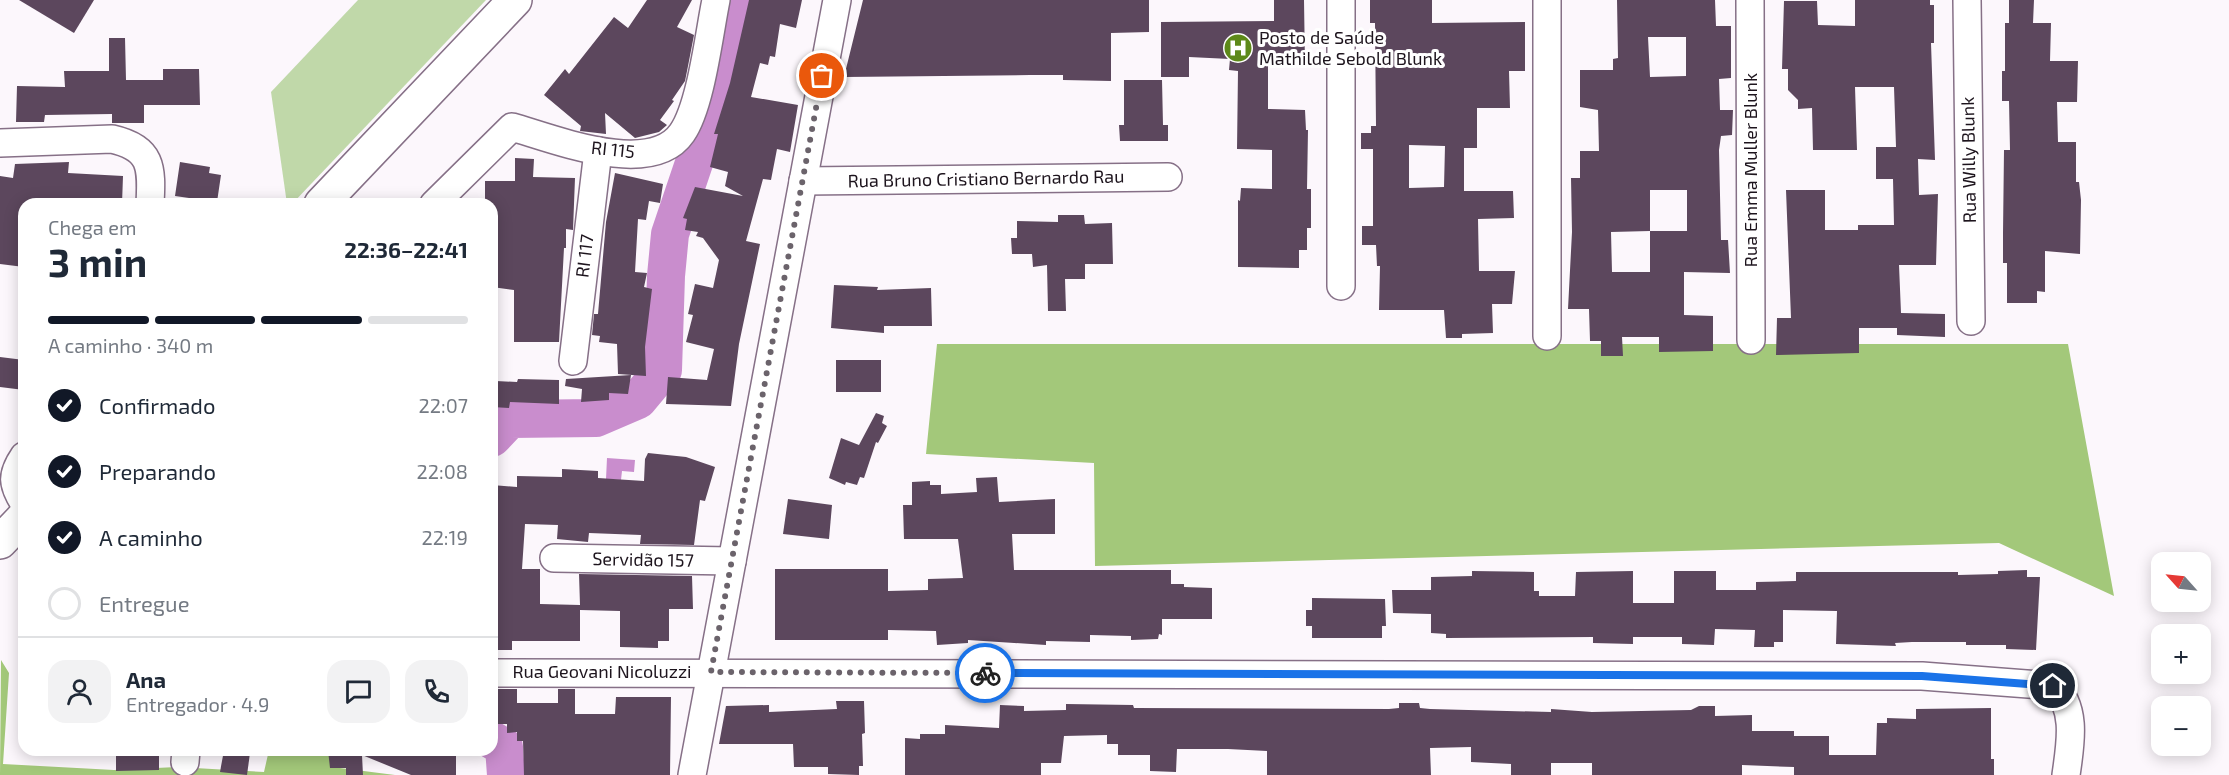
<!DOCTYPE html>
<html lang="pt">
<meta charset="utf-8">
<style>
body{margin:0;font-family:"Exo 2",sans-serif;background:#f2f2f3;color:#1f2937;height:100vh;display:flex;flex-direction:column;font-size:22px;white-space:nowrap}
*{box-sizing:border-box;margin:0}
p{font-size:20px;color:#747a83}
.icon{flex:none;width:33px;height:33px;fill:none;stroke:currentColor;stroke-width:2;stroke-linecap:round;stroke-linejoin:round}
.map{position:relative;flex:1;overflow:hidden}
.details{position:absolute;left:18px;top:198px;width:480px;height:558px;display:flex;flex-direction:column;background:#fff;border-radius:18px;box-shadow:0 3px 15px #0003}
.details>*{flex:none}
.needle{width:39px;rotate:297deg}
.buttons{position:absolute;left:2151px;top:552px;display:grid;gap:12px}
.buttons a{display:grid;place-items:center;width:60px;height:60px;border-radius:12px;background:#fff;box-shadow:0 3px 15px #0003;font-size:30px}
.pin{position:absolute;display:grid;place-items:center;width:51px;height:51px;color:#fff;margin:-26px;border:3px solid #fff;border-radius:50%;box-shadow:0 2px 6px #0007}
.courier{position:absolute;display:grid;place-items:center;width:60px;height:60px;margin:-30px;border:4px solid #1a73e8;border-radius:50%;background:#fff;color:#222;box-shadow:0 2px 8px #0007}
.overview em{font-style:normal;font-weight:700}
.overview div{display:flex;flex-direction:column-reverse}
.overview{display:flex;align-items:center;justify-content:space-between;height:102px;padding:0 30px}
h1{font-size:39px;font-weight:700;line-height:45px}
.bar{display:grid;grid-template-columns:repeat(4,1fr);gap:9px 6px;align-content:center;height:72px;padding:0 30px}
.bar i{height:8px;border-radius:4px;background:#e0e1e3}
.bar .active{background:#111827}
.bar p{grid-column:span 4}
.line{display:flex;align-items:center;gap:15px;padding:0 30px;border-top:2px solid #e0e1e3}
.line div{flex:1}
.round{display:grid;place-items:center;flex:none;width:63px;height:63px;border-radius:18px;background:#f2f2f3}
ol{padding:0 30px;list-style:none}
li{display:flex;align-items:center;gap:18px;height:66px}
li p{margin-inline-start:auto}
li .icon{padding:6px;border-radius:50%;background:#111827;color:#fff;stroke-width:4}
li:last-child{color:#747a83}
li i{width:33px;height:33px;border:3px solid #e0e1e3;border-radius:50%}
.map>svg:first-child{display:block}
</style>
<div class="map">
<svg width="2229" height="775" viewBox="0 0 2229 775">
<rect width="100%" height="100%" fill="#fcf7fc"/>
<polygon fill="#c0d8a9" points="358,0 486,0 292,204 287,204 271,92"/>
<g fill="#a3c87a">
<polygon points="937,344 2068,344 2114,596 1999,543 1095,566 1094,463 926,454"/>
<polygon points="1,660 9,673 3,764 114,770 177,767 264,772 269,750 335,750 340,768 395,775 0,775"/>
</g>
<polygon fill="#c98dcd" points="607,458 635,460 634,472 622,471 621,480 606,479"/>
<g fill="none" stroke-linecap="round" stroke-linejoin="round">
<g stroke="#c98dcd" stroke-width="38">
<polyline points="492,438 510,419 596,418 638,400 663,370 666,276 670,234 717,95 715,66 736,26 738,0"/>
<polyline points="492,740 504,747 506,775"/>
</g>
</g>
<g fill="#5c475d" fill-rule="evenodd">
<polygon points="19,0 94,0 74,33"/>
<polygon points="647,0 692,0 677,27 694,35 688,66 685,81 672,100 674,101 660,120 667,125 659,132 635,138 605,113 606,134 580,131 581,126 544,95 565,69 569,74 614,17 628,28"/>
<polygon points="749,0 802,0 796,28 780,24 775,57 770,56 768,65 760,63 751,97 798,105 790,152 777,149 771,180 763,179 746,241 760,244 739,344 731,406 666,404 668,377 707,380 714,349 686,342 693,315 688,314 695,284 713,288 719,260 703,238 696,236 698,232 685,230 687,219 683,218 695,187 743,196 725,186 728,172 710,167 718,134 714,134 730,83"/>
<polygon points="863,0 1149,0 1149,32 1111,33 1111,81 1063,80 1063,75 1030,75 844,77"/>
<polygon points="1274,0 1304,0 1305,66 1268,65 1268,109 1305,110 1306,130 1308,130 1307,189 1311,189 1311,228 1307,228 1307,250 1299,250 1299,268 1238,267 1238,200 1240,201 1241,188 1272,189 1272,150 1237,149 1238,71 1229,70 1230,59 1189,57 1189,77 1161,77 1161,22 1274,21"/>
<path d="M1370 0H1432V23L1525 22V71H1509L1510 108H1477V148H1464V191H1513L1514 218 1478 219 1479 271H1515L1512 304H1492L1493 333 1462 334V338H1446L1444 310H1379L1380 266H1377L1376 245H1362V226H1373V149H1361V133H1371V126H1376L1375 23H1370ZM1409 145 1445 146 1444 187 1409 188Z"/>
<path d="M1617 0H1715L1716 26H1731V78L1719 79 1720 110H1733L1732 135 1721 136 1719 150 1721 240H1728L1730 273 1684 272V315L1713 316V351L1659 352V337H1622L1623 356H1601V341H1590L1589 309H1568L1572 232 1571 178H1580V151H1599L1598 110 1580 107V70H1613V59L1618 58ZM1648 37H1686V76L1650 77ZM1650 190H1687V231H1650ZM1650 231V272H1612L1611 232Z"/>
<polygon points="1855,0 1930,0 1930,5 1934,5 1934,43 1931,43 1935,160 1918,159 1919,195 1938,194 1936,265 1899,265 1901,313 1945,314 1945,337 1897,335 1897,328 1859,328 1859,353 1776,355 1777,318 1791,318 1786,190 1825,190 1825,230 1858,230 1858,225 1894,225 1893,179 1876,179 1876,147 1896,147 1894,87 1855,87 1857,150 1813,150 1812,108 1798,109 1798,100 1788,90 1788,69 1782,69 1784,1 1817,1 1818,25 1855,26"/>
<polygon points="2009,0 2034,0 2033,23 2051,23 2050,61 2078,61 2077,102 2057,102 2058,142 2076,142 2076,182 2079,182 2081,200 2080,254 2045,251 2045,292 2037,291 2037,303 2007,303 2007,263 2003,263 2003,233 2004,150 2010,150 2009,101 2002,101 2002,71 2005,71 2005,23 2009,23"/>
<polygon points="109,38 125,38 126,80 163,80 163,69 199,69 200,105 144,105 144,123 112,123 112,114 45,115 44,122 16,122 17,86 65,87 64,71 109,71"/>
<polygon points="1124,80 1162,80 1163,125 1168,125 1168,141 1120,141 1119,125 1124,125"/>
<polygon points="515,158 534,159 533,177 575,178 573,230 566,229 566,248 564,248 559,342 514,342 514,290 492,287 492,204 485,204 485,181 515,181"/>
<polygon points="69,162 68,173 123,176 122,204 24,204 24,267 0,264 0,176 13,178 15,164"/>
<polygon points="180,162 210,167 209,173 221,175 217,202 175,196"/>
<polygon points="615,173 663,184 660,203 649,201 646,220 638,219 635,272 647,273 644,287 652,289 645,347 646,376 618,374 617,344 599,342 600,336 592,335 594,314 598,314 606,222"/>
<polygon points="1058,215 1084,215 1085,224 1112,223 1113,264 1085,264 1085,279 1065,279 1066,311 1048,311 1047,265 1033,267 1032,254 1012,254 1011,238 1017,238 1017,221 1058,222"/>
<polygon points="834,285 878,287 877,290 931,288 932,326 884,326 884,333 831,328"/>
<polygon points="0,357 24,360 24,390 0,387"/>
<rect x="836" y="360" width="45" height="32"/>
<polygon points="631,375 628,394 609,393 609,400 581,402 582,389 565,386 566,379"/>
<polygon points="518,379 559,380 559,404 510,402 509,408 492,407 492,390 496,390 496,381 517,382"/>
<polygon points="876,413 884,416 882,423 887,426 878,443 876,442 864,478 860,477 857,485 846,482 845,485 829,478 841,438 859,445"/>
<polygon points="648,453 686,457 715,467 705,501 700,500 694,545 640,544 641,535 589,533 588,542 557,539 558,525 525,524 522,569 540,569 540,604 580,605 579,574 692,576 693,609 669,609 669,641 658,641 658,648 620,647 620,611 580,610 580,641 512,641 512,650 492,650 492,485 517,487 517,476 562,477 562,469 598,471 598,478 644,481 645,459"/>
<polygon points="997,477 999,502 1055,499 1055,534 1012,534 1014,570 1171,570 1171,584 1184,584 1184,587 1212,588 1212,619 1162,619 1162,635 1159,634 1158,639 1131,640 1131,636 1090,635 1090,642 1046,641 1046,645 968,640 968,643 937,645 936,631 888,630 888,640 775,640 775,569 888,569 888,591 928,590 928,579 963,578 958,539 904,539 903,505 912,505 912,482 930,481 930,485 941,485 941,494 977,492 976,478"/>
<polygon points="788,499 832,505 829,539 783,534"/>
<polygon points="2027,570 2027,577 2040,577 2036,650 2006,649 2006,645 1966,645 1966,642 1912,642 1895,643 1896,646 1836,644 1837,611 1783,610 1783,642 1774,642 1774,647 1754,647 1755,630 1715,629 1714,645 1682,644 1682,637 1633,637 1633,644 1593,643 1593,637 1446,638 1446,634 1431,633 1431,614 1393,613 1392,590 1431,590 1431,577 1472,576 1472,571 1534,572 1534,591 1539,591 1539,596 1575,596 1576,572 1633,571 1633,603 1674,603 1674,571 1716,571 1716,590 1756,590 1756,582 1796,581 1796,572 1958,572 1958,575 1998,574 1998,571"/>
<polygon points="1312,598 1385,599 1386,626 1382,626 1382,638 1312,638 1312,626 1306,626 1306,610 1312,610"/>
<polygon points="492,689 517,689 517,703 558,703 558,689 575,689 575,714 615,714 616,697 671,697 670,775 524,775 523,741 517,741 517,732 507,733 507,724 492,724"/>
<polygon points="836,701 864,701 865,733 862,734 863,766 859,766 859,775 828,774 828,767 794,767 793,744 719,744 726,706 769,705 769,712 837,709"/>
<polygon points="1399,703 1419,703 1420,708 1430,709 1551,712 1551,709 1592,712 1691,710 1699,706 1715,706 1715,716 1752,715 1752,731 1794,731 1794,736 1829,736 1829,755 1876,755 1877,723 1887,723 1887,718 1916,719 1916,709 1991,708 1991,759 1994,759 1994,775 1794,775 1794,767 1742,765 1742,775 1592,775 1592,763 1551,763 1551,775 1511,775 1511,764 1471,762 1471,747 1430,748 1431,775 1267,775 1267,751 1228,749 1177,749 1176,772 1150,771 1150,755 1118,755 1118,744 1107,744 1107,735 1064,736 1061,763 1041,763 1041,775 905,775 905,738 920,739 920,734 945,734 945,725 999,728 1000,705 1024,706 1024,711 1066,710 1066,704 1133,705 1134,708 1389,709 1399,708"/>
<polygon points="116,750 159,750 159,770 116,771"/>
<polygon points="224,750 247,750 250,753 247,775 220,772"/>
<polygon points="328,750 456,750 456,775 411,775 362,755 363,775 346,775 346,768 330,768"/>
</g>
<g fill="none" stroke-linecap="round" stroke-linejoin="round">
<g stroke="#867087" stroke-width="30">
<g id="minor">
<polyline points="1750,0 1751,340"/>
<polyline points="1967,0 1971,321"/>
<path d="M0 143 112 139C152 148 152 167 150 204"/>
<polyline points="803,181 1168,177"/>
<path d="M434 204 512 127C554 139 651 178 682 133 701 106 709 34 716 0"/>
<polyline points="1341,286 1341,0"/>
<polyline points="1547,336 1547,0"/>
<polyline points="573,361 598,151"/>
<path d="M24 456C11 475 12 484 24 503"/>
<polyline points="554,558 732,561"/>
<path d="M492 673 1922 676 2053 686C2078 707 2070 746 2066 775"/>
<polyline points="185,762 186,750"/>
<polyline points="692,775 837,0"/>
</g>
</g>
<g stroke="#867087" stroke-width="36">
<g id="highway">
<polyline points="321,204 515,0"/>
<polyline points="0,542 24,517"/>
</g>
</g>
<use href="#minor" stroke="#fff" stroke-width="27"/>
<use href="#highway" stroke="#fff" stroke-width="33"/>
</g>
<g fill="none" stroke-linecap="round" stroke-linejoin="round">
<polyline stroke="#6b636b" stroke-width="6" stroke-dasharray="0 10.8" points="822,76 711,672 985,673"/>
<polyline stroke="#1a73e8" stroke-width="8" points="985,673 1922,676 2053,686"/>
</g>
<defs>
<g id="hospital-disc" transform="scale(1.5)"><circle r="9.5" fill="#5d8919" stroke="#fff"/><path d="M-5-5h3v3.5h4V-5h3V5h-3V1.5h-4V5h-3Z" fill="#fff"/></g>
</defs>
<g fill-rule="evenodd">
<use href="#hospital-disc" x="1238" y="48"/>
</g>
<g text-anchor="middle" stroke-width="6" stroke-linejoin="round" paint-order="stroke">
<g font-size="18" fill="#1d141d" stroke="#fff" text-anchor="start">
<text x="1259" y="44">Posto de Saúde<tspan x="1259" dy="21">Mathilde Sebold Blunk</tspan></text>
</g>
<g font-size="18" fill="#1d141d" stroke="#fff">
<text transform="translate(613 150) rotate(6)" y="6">RI 115</text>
<text transform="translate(1969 160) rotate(-91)" y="6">Rua Willy Blunk</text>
<text transform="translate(1751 170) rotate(-90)" y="6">Rua Emma Muller Blunk</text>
<text transform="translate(986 179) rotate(-1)" y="6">Rua Bruno Cristiano Bernardo Rau</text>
<text transform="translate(585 256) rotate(-83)" y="6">RI 117</text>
<text transform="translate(643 560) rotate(1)" y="6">Servidão 157</text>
<text x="602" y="678">Rua Geovani Nicoluzzi</text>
</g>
</g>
</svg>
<div class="buttons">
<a><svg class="needle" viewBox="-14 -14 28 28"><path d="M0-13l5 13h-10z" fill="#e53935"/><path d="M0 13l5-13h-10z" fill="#747a83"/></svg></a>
<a>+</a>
<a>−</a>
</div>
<div class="pin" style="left:822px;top:76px;background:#ea580c"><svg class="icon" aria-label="bag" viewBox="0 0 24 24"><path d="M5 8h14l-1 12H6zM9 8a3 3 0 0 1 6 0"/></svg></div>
<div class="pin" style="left:2053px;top:686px;background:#1f2937"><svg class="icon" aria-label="home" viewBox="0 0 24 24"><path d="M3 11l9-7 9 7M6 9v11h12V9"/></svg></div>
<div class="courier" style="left:985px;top:673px"><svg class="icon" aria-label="bike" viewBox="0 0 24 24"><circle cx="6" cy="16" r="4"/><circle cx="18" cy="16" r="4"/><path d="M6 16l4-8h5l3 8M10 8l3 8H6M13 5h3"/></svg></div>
<section class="details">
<div class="overview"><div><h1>3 min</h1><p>Chega em</p></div><em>22:36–22:41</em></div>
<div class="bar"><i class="active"></i><i class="active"></i><i class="active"></i><i></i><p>A caminho · 340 m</p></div>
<ol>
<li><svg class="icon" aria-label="check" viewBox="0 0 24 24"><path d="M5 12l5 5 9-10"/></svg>Confirmado<p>22:07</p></li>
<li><svg class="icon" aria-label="check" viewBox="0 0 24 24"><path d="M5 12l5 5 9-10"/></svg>Preparando<p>22:08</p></li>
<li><svg class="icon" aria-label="check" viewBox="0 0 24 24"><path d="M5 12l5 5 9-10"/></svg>A caminho<p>22:19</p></li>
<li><i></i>Entregue</li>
</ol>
<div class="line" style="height:108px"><a class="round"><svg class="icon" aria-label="person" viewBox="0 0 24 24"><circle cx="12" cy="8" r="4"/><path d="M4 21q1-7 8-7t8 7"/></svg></a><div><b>Ana</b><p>Entregador · 4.9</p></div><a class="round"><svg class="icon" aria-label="chat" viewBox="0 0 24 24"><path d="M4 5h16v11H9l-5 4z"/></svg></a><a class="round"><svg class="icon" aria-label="phone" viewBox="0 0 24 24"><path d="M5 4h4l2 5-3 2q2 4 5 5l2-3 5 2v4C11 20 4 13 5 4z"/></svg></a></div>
</section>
</div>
